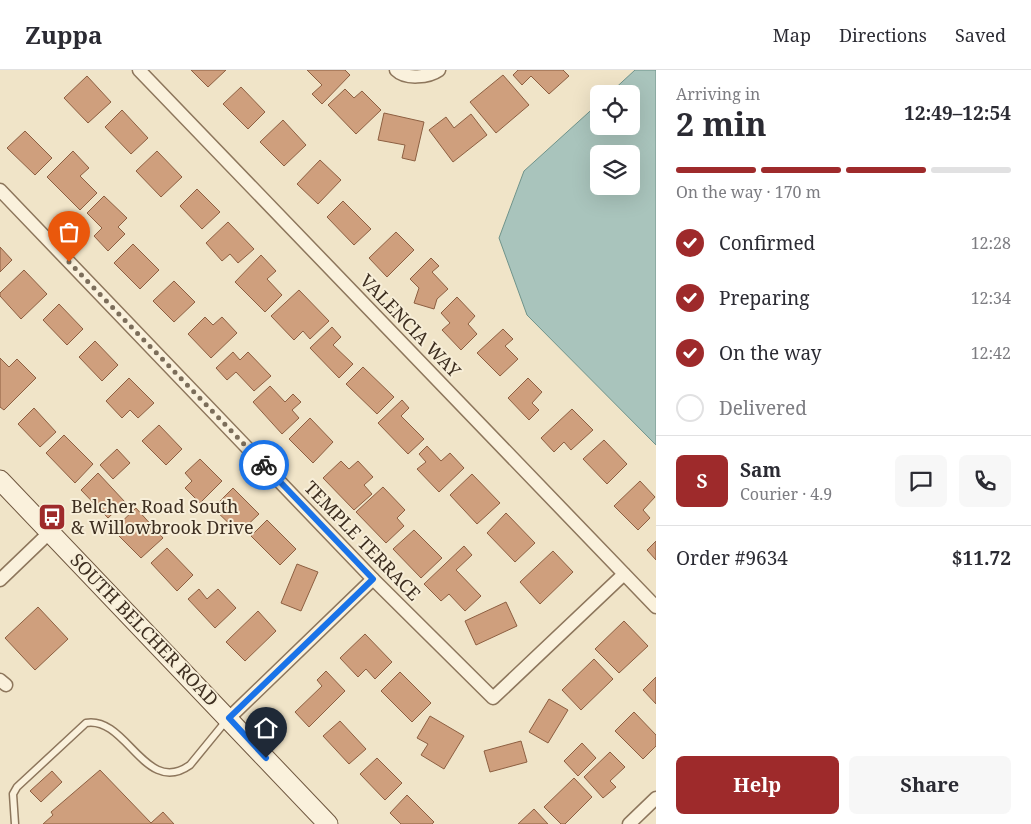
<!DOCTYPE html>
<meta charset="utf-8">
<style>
body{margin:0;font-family:"Noto Serif",serif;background:#f7f7f7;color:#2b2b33;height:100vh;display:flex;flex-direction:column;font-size:19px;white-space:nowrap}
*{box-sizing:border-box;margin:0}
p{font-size:16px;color:#7c7c81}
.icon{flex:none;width:28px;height:28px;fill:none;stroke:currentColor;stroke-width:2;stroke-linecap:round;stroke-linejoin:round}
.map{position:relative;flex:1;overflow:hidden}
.panel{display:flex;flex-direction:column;background:#fff;width:375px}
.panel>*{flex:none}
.controls{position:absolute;left:590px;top:15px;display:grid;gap:10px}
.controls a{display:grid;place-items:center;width:50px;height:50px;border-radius:8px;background:#fff;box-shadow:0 5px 20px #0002;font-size:25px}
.pin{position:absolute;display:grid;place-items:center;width:42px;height:42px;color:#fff;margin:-51px -21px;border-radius:50% 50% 50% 0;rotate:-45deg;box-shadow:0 0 5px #0007}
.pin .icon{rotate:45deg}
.courier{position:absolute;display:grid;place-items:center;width:50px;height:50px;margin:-25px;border:4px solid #1a73e8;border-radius:50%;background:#fff;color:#222;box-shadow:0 1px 6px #0007}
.summary em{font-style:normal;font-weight:700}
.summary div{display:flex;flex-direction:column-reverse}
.summary{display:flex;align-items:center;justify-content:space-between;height:85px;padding:0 20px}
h1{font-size:32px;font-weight:700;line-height:38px}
.bar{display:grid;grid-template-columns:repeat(4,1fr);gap:8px 5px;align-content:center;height:60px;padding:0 20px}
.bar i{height:6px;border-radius:4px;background:#e1e1e2}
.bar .on{background:#9e2a2b}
.bar p{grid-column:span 4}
.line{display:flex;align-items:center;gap:12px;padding:0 20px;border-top:1px solid #e1e1e2}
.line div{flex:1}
.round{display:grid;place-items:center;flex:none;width:52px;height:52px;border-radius:8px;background:#f7f7f7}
ol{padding:0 20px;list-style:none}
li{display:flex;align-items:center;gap:15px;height:55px}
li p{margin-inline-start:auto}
li .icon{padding:5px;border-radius:50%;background:#9e2a2b;color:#fff;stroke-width:4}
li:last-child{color:#7c7c81}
li i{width:28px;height:28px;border:2px solid #e1e1e2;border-radius:50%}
.cta{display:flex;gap:10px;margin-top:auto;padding:10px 20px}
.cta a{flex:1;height:58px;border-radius:8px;background:#9e2a2b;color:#fff;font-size:20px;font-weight:700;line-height:58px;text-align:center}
.cta a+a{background:#f7f7f7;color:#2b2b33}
header{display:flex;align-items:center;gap:30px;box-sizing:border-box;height:70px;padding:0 25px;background:#fff;border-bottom:1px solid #e1e1e2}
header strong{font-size:24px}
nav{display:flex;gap:28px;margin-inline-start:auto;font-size:18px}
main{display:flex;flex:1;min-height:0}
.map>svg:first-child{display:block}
</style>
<header>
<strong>Zuppa</strong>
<nav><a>Map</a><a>Directions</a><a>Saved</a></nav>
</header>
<main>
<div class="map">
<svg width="656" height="754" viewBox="0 0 656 754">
<rect width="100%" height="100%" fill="#f0e4c8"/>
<path fill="#a9c4bc" stroke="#6f938a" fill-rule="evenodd" d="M635 0H656V375L527 245 499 168 524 101 599 33V56H631V24H609ZM599 84H631V116H599Z"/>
<g fill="#cf9f7d" stroke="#8d5f41">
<polygon points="191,0 226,0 208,17"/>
<polygon points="307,0 345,0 350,5 322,34 312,24 322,15"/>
<polygon points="518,0 563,0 569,6 549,24 531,6 522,15 513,5"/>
<polygon points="503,5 529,35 496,63 470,32"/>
<polygon points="87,6 111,32 88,53 64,28"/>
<polygon points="241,17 265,42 248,59 223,34"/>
<polygon points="345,19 354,28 362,21 381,40 356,64 328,35"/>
<polygon points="122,40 148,68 131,84 105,57"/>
<polygon points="384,43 424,52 415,91 402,88 405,75 378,70"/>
<polygon points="471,44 487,65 453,92 429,60 446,47 454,58"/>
<polygon points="283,50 306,75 284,96 260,72"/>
<polygon points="25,61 52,88 35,105 7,78"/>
<polygon points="73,81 89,98 80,106 97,123 80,140 47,107"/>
<polygon points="157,81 182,107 161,127 136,101"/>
<polygon points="320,90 341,110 318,134 297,114"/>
<polygon points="197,119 220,142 202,159 180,136"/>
<polygon points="104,126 127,148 118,157 125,164 108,181 94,166 102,158 87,143"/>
<polygon points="343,131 371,159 354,175 327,147"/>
<polygon points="228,152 254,179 238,193 230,184 222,191 206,173"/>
<polygon points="396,162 414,180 387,207 369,188"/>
<polygon points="133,174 159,200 140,219 114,193"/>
<polygon points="0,177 12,190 0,202"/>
<polygon points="261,185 276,201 267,209 282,225 265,242 235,212"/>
<polygon points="431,188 439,196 432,202 448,219 437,229 434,239 414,233 419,218 410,209"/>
<polygon points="24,200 47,224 21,249 0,226 0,223"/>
<polygon points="174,211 195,232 174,252 153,231"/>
<polygon points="299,220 329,251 310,269 303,261 294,270 271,246"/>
<polygon points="457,227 475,246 468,254 477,264 461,280 442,260 450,253 441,243"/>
<polygon points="59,234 83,259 67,275 43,250"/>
<polygon points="205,247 213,255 222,247 237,263 211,288 188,264"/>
<polygon points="332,257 341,267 333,275 353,294 339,308 310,278"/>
<polygon points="503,259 513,269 505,276 518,289 500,306 477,283"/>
<polygon points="95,271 118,295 102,311 79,287"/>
<polygon points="233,282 240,290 248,282 271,306 254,321 236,302 227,310 216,298"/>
<polygon points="0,288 9,297 17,289 36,308 4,340 0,337"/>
<polygon points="363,297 394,327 377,344 346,314"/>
<polygon points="129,308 154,333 138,348 130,340 122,348 106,331"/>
<polygon points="528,308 542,322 532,333 539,340 529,350 508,328"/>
<polygon points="270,316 285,332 293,324 301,332 292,340 299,348 282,364 253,332"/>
<polygon points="402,330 409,338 401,346 424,369 408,384 378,353"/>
<polygon points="34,338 56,362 40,377 18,354"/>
<polygon points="572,339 593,360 571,380 564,372 554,382 541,368"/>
<polygon points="310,348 333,372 313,393 289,369"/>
<polygon points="159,355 182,379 166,395 142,371"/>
<polygon points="64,365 93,394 75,413 46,383"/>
<polygon points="604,370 627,394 607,414 583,389"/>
<polygon points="427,376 441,391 450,383 464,398 439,422 417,399 426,392 419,384"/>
<polygon points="117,379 130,393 113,409 100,395"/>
<polygon points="200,389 222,411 200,433 185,418 192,411 185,403"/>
<polygon points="341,391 349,399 358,391 373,407 364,415 372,424 354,440 323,408"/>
<polygon points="98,403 125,432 108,448 81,420"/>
<polygon points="472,404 500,433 477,454 450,425"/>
<polygon points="640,411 655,427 643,440 650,448 638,460 614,436"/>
<polygon points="383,417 405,440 397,448 404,456 386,473 356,442"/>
<polygon points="233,418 259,444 239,463 213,438"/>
<polygon points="136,438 163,468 141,488 113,460"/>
<polygon points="506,443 535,473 515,492 487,463"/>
<polygon points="267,450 296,479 280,495 251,466"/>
<polygon points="414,460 442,488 421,508 393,479"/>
<polygon points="656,471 656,490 647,480"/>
<polygon points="464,476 472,485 456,500 481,526 465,541 449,524 441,531 424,514"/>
<polygon points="167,478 193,505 177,521 151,493"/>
<polygon points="553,481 573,502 540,534 520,512"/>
<polygon points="297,494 318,502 301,541 281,533"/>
<polygon points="199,519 207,529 218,519 236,538 215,558 188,529"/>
<polygon points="506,532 517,556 476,575 465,551"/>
<polygon points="38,537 68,569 35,600 5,568"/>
<polygon points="258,541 276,561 245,591 226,572"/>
<polygon points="624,551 648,576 619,603 595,579"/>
<polygon points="365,564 392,592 375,609 366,599 358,607 340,588"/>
<polygon points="594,589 613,609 581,640 562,620"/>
<polygon points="326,601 345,621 309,657 295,642 322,616 317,610"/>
<polygon points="400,602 431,633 412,652 381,621"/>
<polygon points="656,607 656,634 643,620"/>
<polygon points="549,629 568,640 548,673 529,662"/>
<polygon points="634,642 656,665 656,676 643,689 615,661"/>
<polygon points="430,646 464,666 444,699 421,685 428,674 417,668"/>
<polygon points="340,651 366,679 349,694 323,666"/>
<polygon points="521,671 527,692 490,702 484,681"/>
<polygon points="582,673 596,688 578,706 564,691"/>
<polygon points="610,682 625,697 610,711 616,717 603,728 584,707"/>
<polygon points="377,688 402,713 385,730 360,704"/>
<polygon points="100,700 151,753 163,742 174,754 43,754 53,745 51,742"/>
<polygon points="52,701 62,712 41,732 30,721"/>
<polygon points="574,708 592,727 565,754 561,754 544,737"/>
<polygon points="407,725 434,752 432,754 401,754 390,743"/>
<polygon points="534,739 548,754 518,754"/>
</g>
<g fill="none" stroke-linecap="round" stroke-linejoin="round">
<g stroke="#8d765c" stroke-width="9">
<path id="service" d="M15 754 13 724 17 717 86 653C127 646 145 727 190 695L226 651"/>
</g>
<g stroke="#8d765c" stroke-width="15">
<g id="minor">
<polyline points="139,0 656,537"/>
<path d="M396 0C406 10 429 7 439 0"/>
<polyline points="0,120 373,509 493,628 624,504"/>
<polyline points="0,510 50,462"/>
<polyline points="0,610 6,615"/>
<polyline points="229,648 373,509"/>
<polyline points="629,754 656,728"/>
</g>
</g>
<g stroke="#6f573f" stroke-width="21">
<polyline id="secondary" points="0,410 328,754"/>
</g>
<use href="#service" stroke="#faf1dc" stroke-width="6"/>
<use href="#minor" stroke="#faf1dc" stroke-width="12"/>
<use href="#secondary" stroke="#faf1dc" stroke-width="19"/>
</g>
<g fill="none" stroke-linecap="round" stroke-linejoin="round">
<polyline stroke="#7c6e5b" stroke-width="5" stroke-dasharray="0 9" points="69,192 264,395"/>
<polyline stroke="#1a73e8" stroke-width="6" points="264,395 373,509 229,648 266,688"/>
</g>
<defs>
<g id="bus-square" transform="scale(1.4375)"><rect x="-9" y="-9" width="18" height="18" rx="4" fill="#9e2a2b" stroke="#f7eed8"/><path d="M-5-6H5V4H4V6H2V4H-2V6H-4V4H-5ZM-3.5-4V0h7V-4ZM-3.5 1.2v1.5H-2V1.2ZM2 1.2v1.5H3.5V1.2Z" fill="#fff"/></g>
</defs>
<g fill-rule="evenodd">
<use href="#bus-square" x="52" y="447"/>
</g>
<g text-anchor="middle" stroke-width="4" stroke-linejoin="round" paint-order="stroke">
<g font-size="18" fill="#3d2e20" stroke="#f7eed8">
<text transform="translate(410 256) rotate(46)" y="6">VALENCIA WAY</text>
<text transform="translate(362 471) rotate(46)" y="6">TEMPLE TERRACE</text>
<text transform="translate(144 560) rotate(46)" y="6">SOUTH BELCHER ROAD</text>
</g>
<g font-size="18" fill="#3d2e20" stroke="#f7eed8" text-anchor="start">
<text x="71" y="443">Belcher Road South<tspan x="71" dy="21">&amp; Willowbrook Drive</tspan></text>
</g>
</g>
</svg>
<div class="controls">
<a><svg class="icon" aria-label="locate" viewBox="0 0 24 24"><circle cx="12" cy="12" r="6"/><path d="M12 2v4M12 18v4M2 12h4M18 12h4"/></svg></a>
<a><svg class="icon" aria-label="layers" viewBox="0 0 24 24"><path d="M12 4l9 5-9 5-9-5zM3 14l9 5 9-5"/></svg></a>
</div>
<div class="pin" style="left:69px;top:192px;background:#ea580c"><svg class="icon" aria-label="bag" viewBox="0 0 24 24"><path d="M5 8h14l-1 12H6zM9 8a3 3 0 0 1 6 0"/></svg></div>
<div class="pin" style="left:266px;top:688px;background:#1f2937"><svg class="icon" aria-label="home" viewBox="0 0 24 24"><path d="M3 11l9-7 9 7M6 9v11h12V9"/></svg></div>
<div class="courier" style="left:264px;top:395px"><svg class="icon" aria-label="bike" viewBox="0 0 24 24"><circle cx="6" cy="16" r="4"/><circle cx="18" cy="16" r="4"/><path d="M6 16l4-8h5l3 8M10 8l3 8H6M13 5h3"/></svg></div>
</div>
<section class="panel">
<div class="summary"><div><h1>2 min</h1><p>Arriving in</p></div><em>12:49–12:54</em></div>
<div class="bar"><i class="on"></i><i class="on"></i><i class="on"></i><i></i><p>On the way · 170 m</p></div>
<ol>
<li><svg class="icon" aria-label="check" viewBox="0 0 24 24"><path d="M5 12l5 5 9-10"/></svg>Confirmed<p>12:28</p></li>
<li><svg class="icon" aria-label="check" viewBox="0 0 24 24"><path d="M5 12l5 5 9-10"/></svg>Preparing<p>12:34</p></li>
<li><svg class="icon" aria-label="check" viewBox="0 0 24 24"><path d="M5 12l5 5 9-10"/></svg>On the way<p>12:42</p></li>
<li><i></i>Delivered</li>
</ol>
<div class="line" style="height:90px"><b class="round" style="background:#9e2a2b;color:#fff">S</b><div><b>Sam</b><p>Courier · 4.9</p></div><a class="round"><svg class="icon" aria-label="chat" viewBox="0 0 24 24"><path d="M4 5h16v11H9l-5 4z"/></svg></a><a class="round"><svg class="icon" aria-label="phone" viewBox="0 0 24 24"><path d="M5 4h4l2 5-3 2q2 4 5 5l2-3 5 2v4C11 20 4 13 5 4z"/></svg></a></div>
<div class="line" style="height:65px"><div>Order #9634</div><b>$11.72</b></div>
<div class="cta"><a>Help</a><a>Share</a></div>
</section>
</main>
